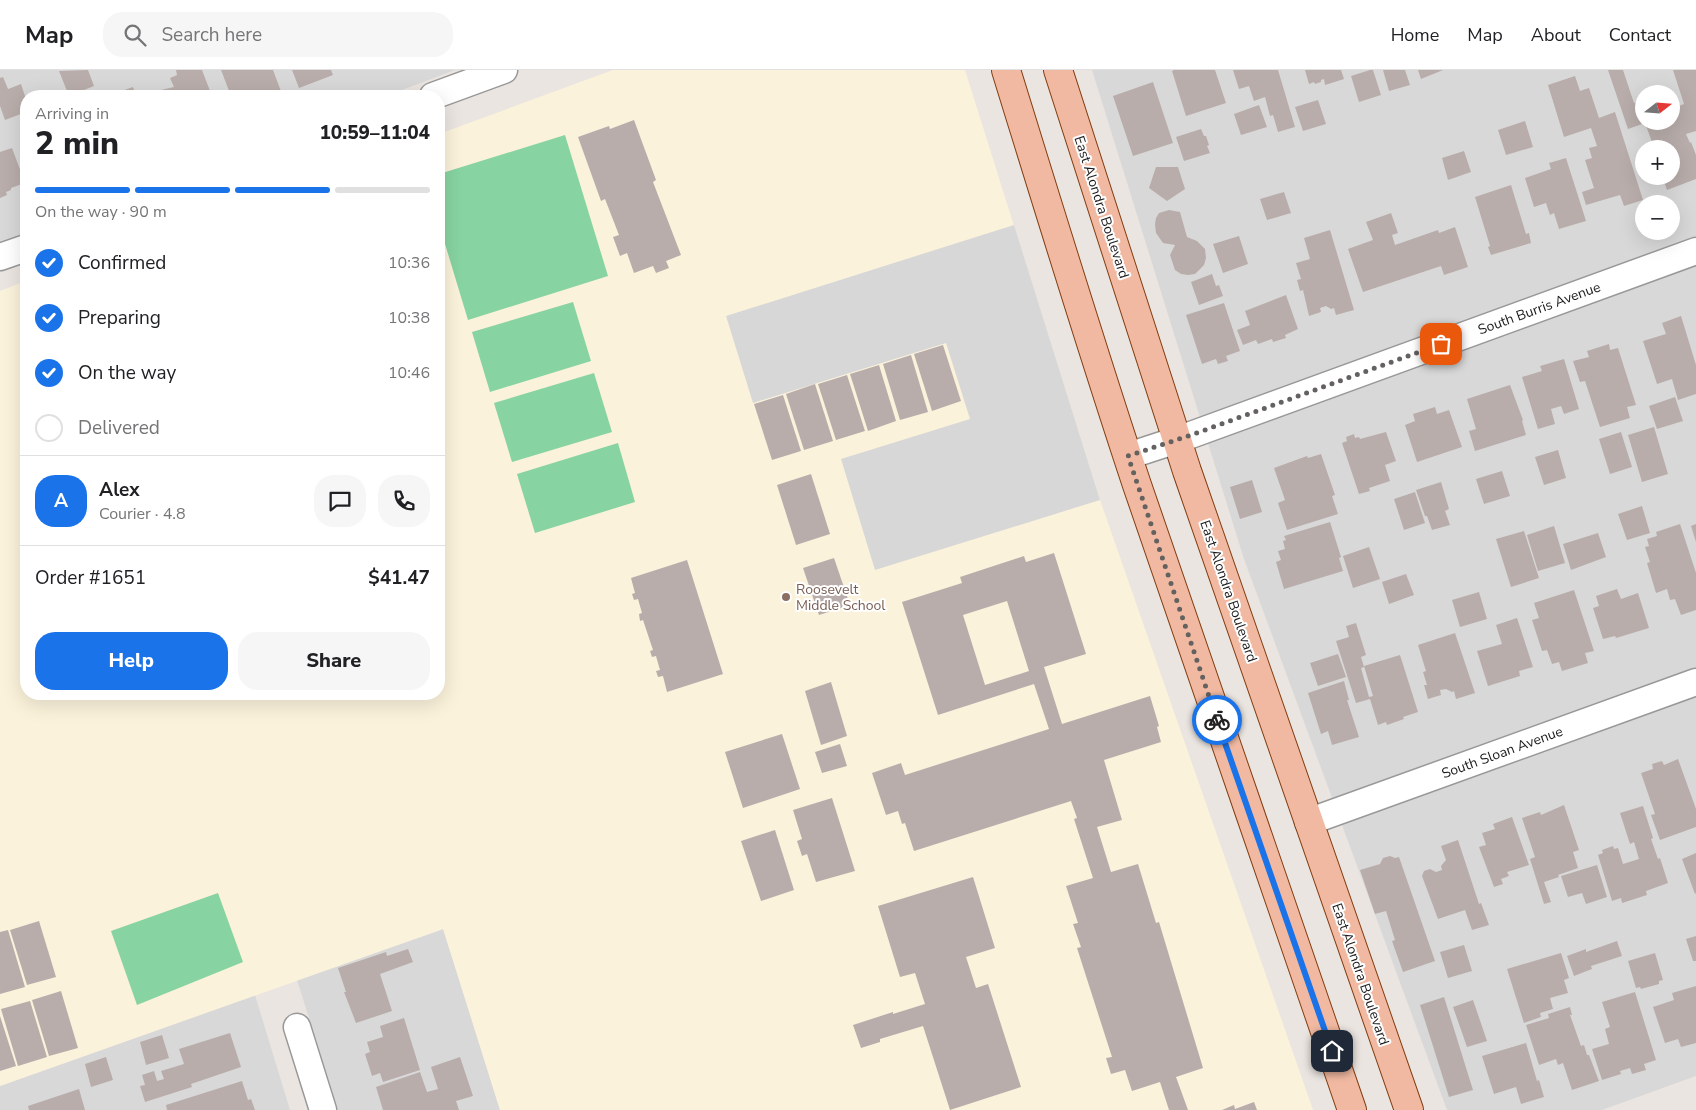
<!DOCTYPE html>
<meta charset="utf-8">
<style>
body{margin:0;font-family:"Nunito Sans",sans-serif;background:#f6f6f6;color:#202124;height:100vh;display:flex;flex-direction:column;font-size:19px;white-space:nowrap}
*{box-sizing:border-box;margin:0}
p{font-size:16px;color:#757577}
.icon{flex:none;width:28px;height:28px;fill:none;stroke:currentColor;stroke-width:2;stroke-linecap:round;stroke-linejoin:round}
.map{position:relative;flex:1;overflow:hidden}
.details{position:absolute;left:20px;top:20px;width:425px;height:610px;display:flex;flex-direction:column;background:#fff;border-radius:20px;box-shadow:0 5px 20px #0002}
.details>*{flex:none}
.needle{width:32px;rotate:73deg}
.controls{position:absolute;left:1635px;top:15px;display:grid;gap:10px}
.controls a{display:grid;place-items:center;width:45px;height:45px;border-radius:50%;background:#fff;box-shadow:0 5px 20px #0002;font-size:25px}
.pin{position:absolute;display:grid;place-items:center;width:42px;height:42px;color:#fff;margin:-21px;border-radius:10px;box-shadow:0 2px 8px #0006}
.courier{position:absolute;display:grid;place-items:center;width:50px;height:50px;margin:-25px;border:4px solid #1a73e8;border-radius:50%;background:#fff;color:#222;box-shadow:0 1px 6px #0007}
.summary em{font-style:normal;font-weight:800}
.summary div{display:flex;flex-direction:column-reverse}
.summary{display:flex;align-items:center;justify-content:space-between;height:85px;padding:0 15px}
h1{font-size:32px;font-weight:800;line-height:38px}
.bar{display:grid;grid-template-columns:repeat(4,1fr);gap:8px 5px;align-content:center;height:60px;padding:0 15px}
.bar i{height:6px;border-radius:4px;background:#e0e0e0}
.bar .current{background:#1a73e8}
.bar p{grid-column:span 4}
.line{display:flex;align-items:center;gap:12px;padding:0 15px;border-top:1px solid #e0e0e0}
.line div{flex:1}
.round{display:grid;place-items:center;flex:none;width:52px;height:52px;border-radius:20px;background:#f6f6f6}
ol{padding:0 15px;list-style:none}
li{display:flex;align-items:center;gap:15px;height:55px}
li p{margin-inline-start:auto}
li .icon{padding:5px;border-radius:50%;background:#1a73e8;color:#fff;stroke-width:4}
li:last-child{color:#757577}
li i{width:28px;height:28px;border:2px solid #e0e0e0;border-radius:50%}
.button{display:flex;gap:10px;margin-top:auto;padding:10px 15px}
.button a{flex:1;height:58px;border-radius:20px;background:#1a73e8;color:#fff;font-size:20px;font-weight:800;line-height:58px;text-align:center}
.button a+a{background:#f6f6f6;color:#202124}
header{display:flex;align-items:center;gap:30px;box-sizing:border-box;height:70px;padding:0 25px;background:#fff;border-bottom:1px solid #e0e0e0}
header strong{font-size:24px}
nav{display:flex;gap:28px;margin-inline-start:auto;font-size:18px}
.search{width:350px;height:45px;background:#f6f6f6;display:flex;align-items:center;gap:12px;box-sizing:border-box;padding:0 18px;border-radius:20px;color:#757577;font-size:19px}
.map>svg:first-child{display:block}
</style>
<header>
<strong>Map</strong>
<div class="search"><svg class="icon" aria-label="search" viewBox="0 0 24 24"><circle cx="10" cy="10" r="6"/><path d="M15 15l6 6"/></svg>Search here</div>
<nav><a>Home</a><a>Map</a><a>About</a><a>Contact</a></nav>
</header>
<div class="map">
<svg width="1696" height="1040" viewBox="0 0 1696 1040">
<rect width="100%" height="100%" fill="#ebe5e1"/>
<g fill="#d9d8d8" fill-rule="evenodd">
<polygon points="0,0 455,0 386,26 26,26 26,164 0,174"/>
<path d="M1092 0H1696V1006L1602 1040H1447L1244 489ZM1644 24H1671V51H1644ZM1644 79H1671V106H1644ZM1644 134H1671V161H1644Z"/>
<polygon points="444,859 500,1040 338,1040 297,910"/>
<polygon points="255,925 290,1040 0,1040 0,1016"/>
</g>
<polygon fill="#fbf2db" points="613,0 965,0 1100,430 1313,1040 500,1040 443,859 0,1016 0,221 26,211 26,624 439,624 439,64"/>
<g fill="#87d3a1">
<polygon points="565,65 608,206 468,250 439,154 439,104"/>
<polygon points="573,232 591,291 490,322 472,262"/>
<polygon points="594,303 612,362 512,392 494,333"/>
<polygon points="618,373 635,432 535,463 517,404"/>
<polygon points="218,823 243,892 137,935 111,861"/>
</g>
<polygon fill="#d7d7d7" points="1014,155 1100,430 875,500 841,389 970,349 946,273 753,333 726,246"/>
<g fill="#b8adab" fill-rule="evenodd">
<polygon points="88,0 94,16 69,26 59,1"/>
<polygon points="176,0 202,0 212,26 156,26 155,24 161,22 161,20 174,17 170,8 177,5"/>
<polygon points="221,0 273,0 282,24 276,26 231,26"/>
<polygon points="292,0 331,0 333,5 299,18"/>
<polygon points="1174,0 1215,0 1226,33 1186,46 1172,1"/>
<polygon points="1233,0 1278,0 1295,57 1278,62 1273,45 1270,46 1265,27 1254,31 1249,16 1239,19"/>
<polygon points="1305,0 1341,0 1344,9 1325,15 1324,9 1321,10 1321,12 1315,14 1314,12 1309,14"/>
<polygon points="1370,0 1373,0 1381,25 1359,32 1351,6"/>
<polygon points="1383,0 1405,0 1410,15 1389,21"/>
<polygon points="1418,0 1443,0 1421,9"/>
<polygon points="1608,0 1623,0 1634,33 1638,32 1641,42 1644,41 1644,51 1671,51 1671,31 1676,29 1679,36 1684,34 1673,0 1696,0 1696,61 1686,64 1690,73 1691,72 1696,85 1696,109 1667,120 1662,106 1671,106 1671,79 1644,79 1643,75 1652,72 1645,53 1628,59"/>
<polygon points="1575,6 1580,21 1589,18 1599,48 1615,42 1643,130 1624,136 1620,125 1586,135 1582,122 1594,118 1585,90 1592,88 1589,78 1597,76 1591,58 1564,67 1548,15"/>
<polygon points="3,7 8,19 21,14 26,29 26,42 5,50 0,36 0,8"/>
<polygon points="1153,12 1173,73 1133,86 1113,26"/>
<polygon points="133,17 136,26 107,26"/>
<polygon points="1318,30 1326,54 1303,61 1295,37"/>
<polygon points="1259,35 1267,57 1241,65 1234,44"/>
<polygon points="634,50 656,110 653,112 681,185 666,191 669,198 656,203 653,196 634,203 627,183 620,186 613,167 619,165 605,129 601,131 578,67 609,56 610,59"/>
<polygon points="1525,51 1533,77 1506,85 1498,60"/>
<polygon points="1201,59 1204,66 1206,66 1209,75 1207,76 1210,83 1184,91 1176,67"/>
<polygon points="12,78 25,113 11,118 11,120 6,122 7,125 0,128 0,82"/>
<polygon points="1464,81 1471,102 1448,110 1442,88"/>
<polygon points="1566,88 1586,151 1559,159 1554,143 1550,145 1546,133 1534,137 1525,108 1551,99 1549,93"/>
<polygon points="1156,97 1178,97 1185,119 1167,131 1149,118"/>
<polygon points="1511,115 1526,164 1529,163 1531,173 1491,185 1488,177 1490,176 1475,127"/>
<polygon points="1284,122 1291,143 1267,150 1260,129"/>
<polygon points="1169,140 1180,142 1187,167 1197,171 1205,179 1206,188 1204,195 1195,204 1188,205 1181,204 1175,200 1170,185 1175,175 1163,173 1156,163 1155,154 1156,148 1159,143"/>
<polygon points="1391,143 1398,163 1392,165 1395,175 1438,160 1439,163 1455,157 1468,197 1444,205 1441,196 1363,222 1348,179 1373,170 1366,152"/>
<polygon points="1330,160 1354,240 1336,245 1334,238 1331,239 1326,236 1320,238 1321,242 1309,246 1303,220 1300,221 1297,210 1301,209 1296,193 1310,189 1304,168"/>
<polygon points="1239,166 1248,194 1223,203 1213,174"/>
<polygon points="1212,204 1216,216 1219,215 1223,226 1199,235 1191,212"/>
<polygon points="1286,225 1298,259 1285,265 1286,268 1273,272 1272,269 1258,274 1256,270 1243,275 1237,260 1250,255 1245,241"/>
<polygon points="1224,233 1240,281 1226,286 1228,291 1218,294 1216,289 1202,294 1186,245"/>
<polygon points="1681,246 1696,295 1696,324 1678,330 1672,309 1657,314 1643,271 1666,264 1662,253"/>
<polygon points="1609,274 1610,280 1618,278 1636,335 1627,337 1630,348 1600,357 1585,311 1580,312 1573,291 1589,287 1587,281"/>
<polygon points="943,275 961,331 932,341 914,284"/>
<polygon points="911,285 928,342 900,350 883,294"/>
<polygon points="1564,289 1579,339 1564,344 1561,336 1551,339 1555,354 1538,359 1522,307 1542,301 1540,296"/>
<polygon points="879,295 896,351 868,361 850,304"/>
<polygon points="847,305 865,361 836,370 818,314"/>
<polygon points="815,314 833,371 804,380 786,324"/>
<polygon points="1510,315 1523,350 1522,351 1526,365 1475,381 1469,361 1476,359 1467,329"/>
<polygon points="783,325 801,381 772,390 754,334"/>
<polygon points="1675,327 1683,351 1657,359 1649,336"/>
<polygon points="1435,337 1437,344 1449,340 1462,377 1417,392 1405,355 1415,351 1413,344"/>
<polygon points="1654,357 1668,404 1642,412 1628,365"/>
<polygon points="1386,362 1396,391 1385,395 1390,411 1369,418 1370,421 1359,424 1342,373 1347,371 1346,367 1354,364 1355,368 1359,367 1360,369"/>
<polygon points="1621,362 1632,397 1610,404 1599,369"/>
<polygon points="1558,380 1566,408 1544,415 1535,387"/>
<polygon points="1321,384 1335,425 1332,426 1338,444 1287,460 1278,433 1285,430 1274,398 1307,386 1308,388"/>
<polygon points="1502,401 1510,426 1484,434 1476,409"/>
<polygon points="811,404 830,464 796,475 777,415"/>
<polygon points="1252,410 1262,442 1240,449 1230,417"/>
<polygon points="1441,412 1449,439 1445,441 1450,455 1432,460 1427,446 1425,446 1416,420"/>
<polygon points="1415,422 1425,453 1404,460 1394,429"/>
<polygon points="1642,436 1650,463 1627,470 1618,444"/>
<polygon points="1330,452 1341,487 1339,488 1343,501 1284,519 1276,492 1281,490 1278,481 1285,479 1283,471 1286,470 1284,466"/>
<polygon points="1680,454 1696,503 1696,540 1681,545 1675,529 1670,530 1667,519 1656,523 1647,493 1650,492 1645,477 1649,476 1647,469 1657,466 1656,462"/>
<polygon points="1696,454 1696,472 1691,456"/>
<polygon points="1554,456 1565,493 1538,501 1527,465"/>
<polygon points="1524,461 1539,508 1511,517 1496,469"/>
<polygon points="1598,463 1606,487 1571,500 1563,474"/>
<polygon points="1369,477 1380,509 1353,518 1343,486"/>
<path d="M1054 483 1086 584 1044 597 1062 654 1150 626 1159 656 1157 657 1161 672 1104 690 1122 750 1097 757 1111 802 1138 794 1156 853 1159 852 1203 998 1176 1007 1188 1040H1169L1160 1012 1132 1021 1125 1000 1111 1004 1106 988 1112 987 1077 878 1081 877 1073 854 1078 853 1066 816 1093 808 1074 749 1077 748 1071 731 914 781 905 753 902 754 898 741 886 745 872 703 901 693 905 705 1049 659 1034 614 938 645 902 532 962 513 960 507 1024 486 1026 492ZM1007 531 1029 601 985 615 963 545Z"/>
<polygon points="834,488 850,535 819,545 803,498"/>
<polygon points="687,490 723,604 667,622 663,606 658,607 656,601 660,600 656,586 652,587 650,581 653,580 643,550 640,551 639,544 642,543 638,529 634,530 632,524 635,523 631,508"/>
<polygon points="1406,504 1414,525 1389,534 1382,512"/>
<polygon points="1617,519 1621,529 1638,523 1649,558 1616,568 1615,566 1603,569 1593,538 1599,536 1596,526"/>
<polygon points="1574,520 1594,581 1585,583 1588,593 1562,601 1559,592 1552,594 1547,580 1542,581 1532,550 1539,548 1534,533"/>
<polygon points="1479,522 1487,549 1460,557 1452,530"/>
<polygon points="1517,548 1533,597 1519,601 1520,606 1488,616 1477,581 1502,574 1496,555"/>
<polygon points="1356,553 1366,585 1361,587 1364,597 1361,598 1369,627 1373,626 1364,596 1400,585 1418,642 1403,647 1404,649 1387,655 1386,652 1378,655 1370,629 1356,633 1336,571 1349,567 1346,556"/>
<polygon points="1455,563 1475,623 1456,629 1454,621 1452,622 1446,619 1440,620 1441,625 1428,629 1424,615 1427,615 1423,602 1426,601 1418,575"/>
<polygon points="1338,584 1346,607 1318,616 1310,593"/>
<polygon points="1344,611 1349,630 1347,630 1359,667 1332,675 1328,661 1321,664 1308,623"/>
<polygon points="831,612 847,666 821,675 805,621"/>
<polygon points="782,664 800,719 743,738 725,682"/>
<polygon points="840,674 847,696 822,703 815,682"/>
<polygon points="1678,689 1696,739 1696,757 1660,770 1651,745 1655,744 1641,703 1653,699 1652,694 1662,691 1664,695"/>
<polygon points="832,728 855,801 816,812 807,784 802,786 797,771 802,769 793,740"/>
<polygon points="1564,735 1579,780 1573,782 1578,798 1558,805 1559,807 1544,812 1551,832 1544,834 1530,789 1535,787 1522,748 1540,742 1541,745"/>
<polygon points="1643,736 1653,768 1651,769 1658,789 1660,788 1668,813 1646,821 1647,825 1622,833 1621,828 1612,831 1598,785 1603,783 1602,780 1613,776 1614,779 1618,778 1623,794 1639,789 1634,772 1630,774 1620,743"/>
<polygon points="1512,747 1529,795 1507,802 1509,806 1501,809 1503,814 1494,817 1479,777 1486,775 1482,763 1495,759 1493,754"/>
<polygon points="775,760 794,820 761,831 741,771"/>
<polygon points="1458,770 1479,834 1481,833 1489,855 1472,860 1465,840 1438,849 1422,806 1424,801 1430,799 1436,802 1442,800 1441,796 1446,790 1441,776"/>
<polygon points="1696,783 1696,823 1695,824 1682,789"/>
<polygon points="1390,786 1395,788 1399,787 1435,891 1403,902 1392,871 1395,870 1386,841 1375,844 1360,800 1380,794 1383,788"/>
<polygon points="1597,795 1607,827 1586,834 1582,823 1568,827 1561,806"/>
<polygon points="973,807 995,878 966,887 976,918 988,914 1021,1017 950,1040 923,956 880,969 880,972 861,978 853,955 893,942 893,944 925,934 915,903 900,907 878,836"/>
<polygon points="39,851 56,907 27,915 10,860"/>
<polygon points="8,860 25,917 0,924 0,862"/>
<polygon points="1696,866 1696,891 1693,891 1686,869"/>
<polygon points="1617,871 1622,886 1591,896 1592,899 1574,906 1567,886 1586,879 1586,882"/>
<polygon points="1464,875 1472,901 1448,908 1440,882"/>
<polygon points="408,879 413,892 380,904 392,941 356,953 344,922 346,922 338,898 386,882 387,886"/>
<polygon points="1561,883 1569,908 1564,910 1568,923 1550,928 1553,939 1540,943 1541,947 1524,953 1507,899"/>
<polygon points="1655,883 1663,910 1659,911 1659,914 1641,919 1640,917 1636,918 1628,891"/>
<polygon points="1696,916 1696,973 1681,977 1678,969 1665,973 1653,937 1674,930 1672,923"/>
<polygon points="61,921 78,978 49,986 32,930"/>
<polygon points="1635,922 1656,990 1644,994 1646,1000 1632,1004 1630,998 1620,1001 1621,1004 1602,1010 1592,979 1609,974 1605,959 1610,957 1602,932"/>
<polygon points="1444,927 1473,1020 1449,1027 1420,935"/>
<polygon points="1473,930 1487,971 1467,977 1453,937"/>
<polygon points="30,931 47,987 18,996 1,939"/>
<polygon points="1570,937 1572,945 1570,945 1581,976 1584,975 1587,985 1589,985 1599,1011 1572,1020 1563,993 1558,995 1556,989 1539,995 1526,955 1549,948 1548,944"/>
<polygon points="0,946 16,996 0,1001"/>
<polygon points="404,948 420,1000 383,1012 380,1003 372,1006 365,984 370,982 367,972 383,967 380,956"/>
<polygon points="230,963 241,997 191,1014 192,1017 145,1032 140,1016 145,1015 142,1005 154,1001 157,1011 164,1009 161,1001 184,994 179,979"/>
<polygon points="162,965 169,988 146,995 140,972"/>
<polygon points="1526,973 1537,1011 1539,1010 1544,1027 1521,1034 1516,1017 1494,1024 1482,986"/>
<polygon points="106,987 113,1010 91,1017 85,994"/>
<polygon points="460,987 473,1026 456,1031 459,1040 383,1040 376,1017 420,1002 427,1022 438,1019 431,997"/>
<polygon points="242,1011 248,1030 251,1029 255,1040 167,1040 166,1035"/>
<polygon points="79,1019 85,1040 29,1040 28,1036"/>
<polygon points="1254,1032 1257,1040 1222,1040 1234,1035 1235,1039"/>
</g>
<g fill="none" stroke-linecap="round" stroke-linejoin="round">
<g stroke="#989898" stroke-width="29">
<g id="minor">
<polyline points="433,26 504,0"/>
<polyline points="0,187 26,178"/>
<polyline points="1128,386 1177,370 1696,181"/>
<polyline points="1308,752 1696,612"/>
<polyline points="297,957 323,1040"/>
</g>
</g>
<g stroke="#823d10" stroke-width="30">
<g id="major">
<path d="M1006 0C1049 139 1091 277 1137 415 1207 624 1282 831 1352 1040"/>
<polyline points="1058,0 1187,401 1409,1040"/>
</g>
</g>
<use href="#minor" stroke="#fff" stroke-width="26"/>
<use href="#major" stroke="#f1b9a1" stroke-width="28"/>
</g>
<g fill="none" stroke-linecap="round" stroke-linejoin="round">
<polyline stroke="#646260" stroke-width="5" stroke-dasharray="0 9" points="1217,650 1128,386 1194,364 1441,274"/>
<polyline stroke="#1a73e8" stroke-width="6" points="1217,650 1332,981"/>
</g>
<circle fill="#8d6e63" stroke="#fff" stroke-width="2" cx="786" cy="527" r="5"/>
<g text-anchor="middle" stroke-width="4" stroke-linejoin="round" paint-order="stroke">
<g font-size="14" fill="#1b1b1b" stroke="#fff">
<text transform="translate(1102 137) rotate(72)" y="5">East Alondra Boulevard</text>
<text transform="translate(1539 238) rotate(-20)" y="5">South Burris Avenue</text>
<text transform="translate(1229 521) rotate(71)" y="5">East Alondra Boulevard</text>
<text transform="translate(1502 682) rotate(-20)" y="5">South Sloan Avenue</text>
<text transform="translate(1361 904) rotate(71)" y="5">East Alondra Boulevard</text>
</g>
<g font-size="14" fill="#785e54" stroke="#fff" text-anchor="start">
<text x="796" y="524">Roosevelt<tspan x="796" dy="16">Middle School</tspan></text>
</g>
</g>
</svg>
<div class="controls">
<a><svg class="needle" viewBox="-14 -14 28 28"><path d="M0-13l5 13h-10z" fill="#e53935"/><path d="M0 13l5-13h-10z" fill="#757577"/></svg></a>
<a>+</a>
<a>−</a>
</div>
<div class="pin" style="left:1441px;top:274px;background:#ea580c"><svg class="icon" aria-label="bag" viewBox="0 0 24 24"><path d="M5 8h14l-1 12H6zM9 8a3 3 0 0 1 6 0"/></svg></div>
<div class="pin" style="left:1332px;top:981px;background:#1f2937"><svg class="icon" aria-label="home" viewBox="0 0 24 24"><path d="M3 11l9-7 9 7M6 9v11h12V9"/></svg></div>
<div class="courier" style="left:1217px;top:650px"><svg class="icon" aria-label="bike" viewBox="0 0 24 24"><circle cx="6" cy="16" r="4"/><circle cx="18" cy="16" r="4"/><path d="M6 16l4-8h5l3 8M10 8l3 8H6M13 5h3"/></svg></div>
<section class="details">
<div class="summary"><div><h1>2 min</h1><p>Arriving in</p></div><em>10:59–11:04</em></div>
<div class="bar"><i class="current"></i><i class="current"></i><i class="current"></i><i></i><p>On the way · 90 m</p></div>
<ol>
<li><svg class="icon" aria-label="check" viewBox="0 0 24 24"><path d="M5 12l5 5 9-10"/></svg>Confirmed<p>10:36</p></li>
<li><svg class="icon" aria-label="check" viewBox="0 0 24 24"><path d="M5 12l5 5 9-10"/></svg>Preparing<p>10:38</p></li>
<li><svg class="icon" aria-label="check" viewBox="0 0 24 24"><path d="M5 12l5 5 9-10"/></svg>On the way<p>10:46</p></li>
<li><i></i>Delivered</li>
</ol>
<div class="line" style="height:90px"><b class="round" style="background:#1a73e8;color:#fff">A</b><div><b>Alex</b><p>Courier · 4.8</p></div><a class="round"><svg class="icon" aria-label="chat" viewBox="0 0 24 24"><path d="M4 5h16v11H9l-5 4z"/></svg></a><a class="round"><svg class="icon" aria-label="phone" viewBox="0 0 24 24"><path d="M5 4h4l2 5-3 2q2 4 5 5l2-3 5 2v4C11 20 4 13 5 4z"/></svg></a></div>
<div class="line" style="height:65px"><div>Order #1651</div><b>$41.47</b></div>
<div class="button"><a>Help</a><a>Share</a></div>
</section>
</div>
